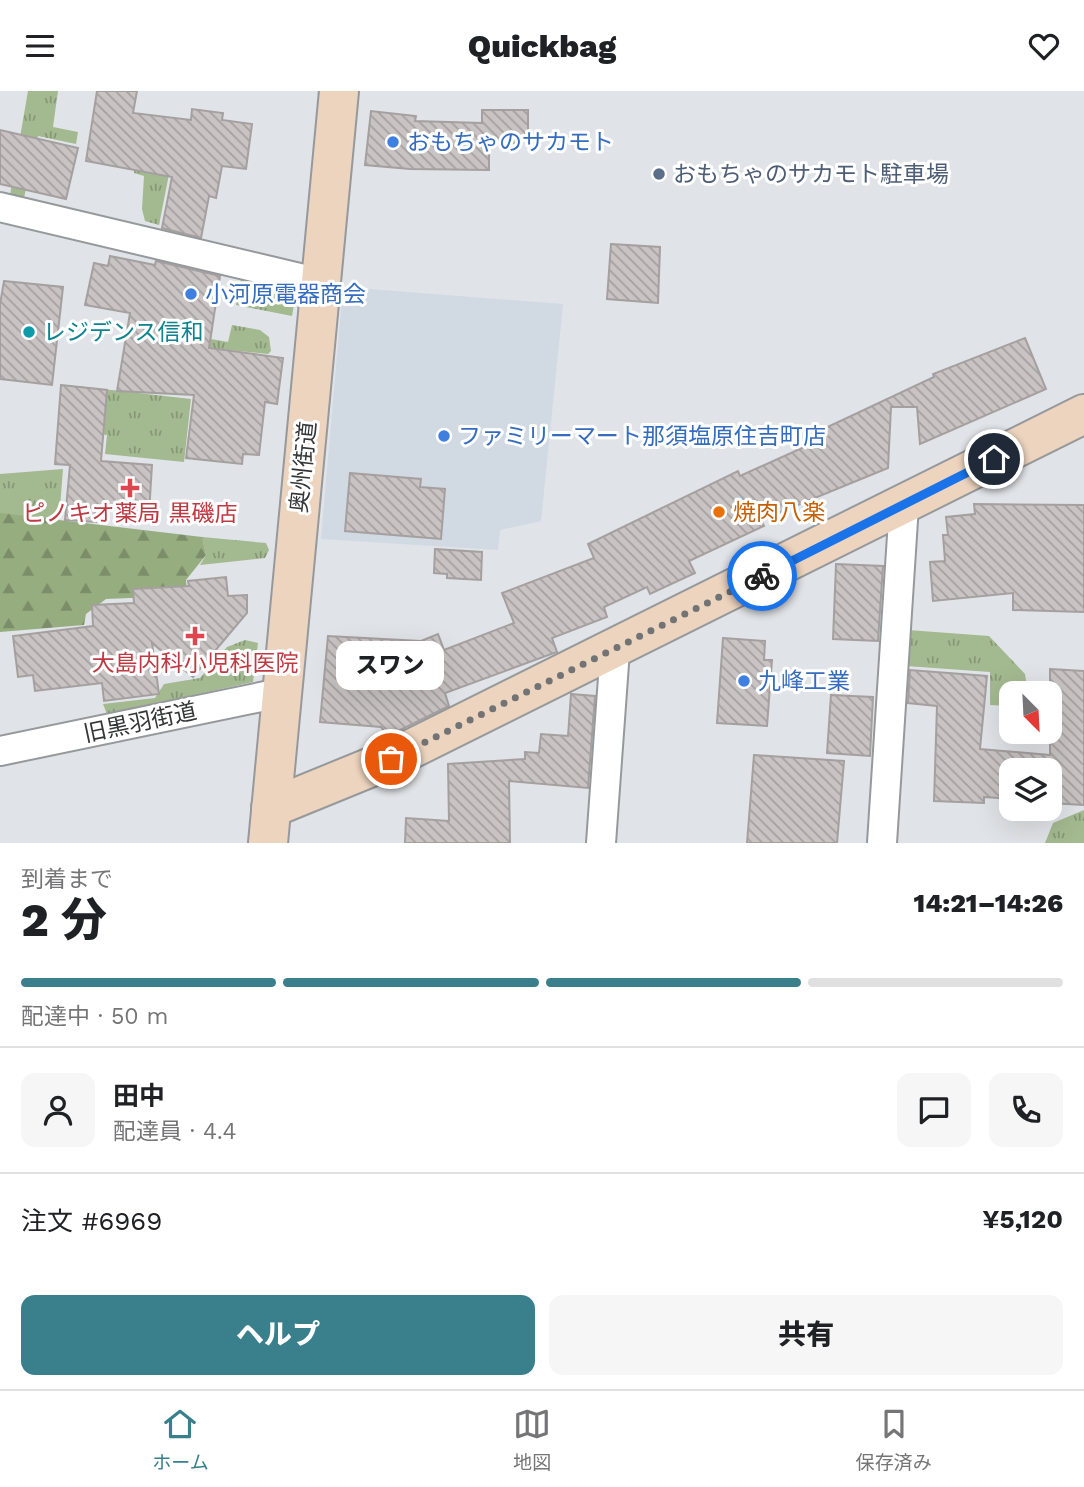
<!DOCTYPE html>
<html lang="ja">
<meta charset="utf-8">
<style>
body{margin:0;font-family:"Work Sans","Noto Sans JP",sans-serif;background:#f6f6f6;color:#202124;height:100vh;display:flex;flex-direction:column;font-size:26px;white-space:nowrap}
*{box-sizing:border-box;margin:0}
p{font-size:23px;color:#757577}
.icon{flex:none;width:38px;height:38px;fill:none;stroke:currentColor;stroke-width:2;stroke-linecap:round;stroke-linejoin:round}
.map{position:relative;height:752px;overflow:hidden}
.panel{display:flex;flex-direction:column;background:#fff;flex:1}
.panel>*{flex:none}
.needle{width:46px;rotate:156deg}
.fabs{position:absolute;left:999px;top:590px;display:grid;gap:14px}
.fabs a{display:grid;place-items:center;width:63px;height:63px;border-radius:14px;background:#fff;box-shadow:0 7px 28px #0002;font-size:35px}
.pin{position:absolute;display:grid;place-items:center;width:60px;height:60px;color:#fff;margin:-30px;border:4px solid #fff;border-radius:50%;box-shadow:0 2px 7px #0007}
.courier{position:absolute;display:grid;place-items:center;width:70px;height:70px;margin:-35px;border:5px solid #1a73e8;border-radius:50%;background:#fff;color:#222;box-shadow:0 2px 9px #0007}
.bubble{position:absolute;height:49px;border-radius:14px;background:#fff;box-shadow:0 7px 28px #0002;font-size:23px;font-weight:800;line-height:49px;text-align:center}
.head em{font-style:normal;font-weight:800}
.head div{display:flex;flex-direction:column-reverse}
.head{display:flex;align-items:center;justify-content:space-between;height:119px;padding:0 21px}
h1{font-size:46px;font-weight:800;line-height:52px}
.bar{display:grid;grid-template-columns:repeat(4,1fr);gap:10px 7px;align-content:center;height:84px;padding:0 21px}
.bar i{height:9px;border-radius:5px;background:#e0e0e0}
.bar .selected{background:#3a7f8c}
.bar p{grid-column:span 4}
.line{display:flex;align-items:center;gap:18px;padding:0 21px;border-top:2px solid #e0e0e0}
.line div{flex:1}
.round{display:grid;place-items:center;flex:none;width:74px;height:74px;border-radius:14px;background:#f6f6f6}
.primary-button{display:flex;gap:14px;margin-top:auto;padding:14px 21px}
.primary-button a{flex:1;height:80px;border-radius:14px;background:#3a7f8c;color:#fff;font-size:28px;font-weight:800;line-height:80px;text-align:center}
.primary-button a+a{background:#f6f6f6;color:#202124}
header{display:flex;justify-content:space-between;align-items:center;height:91px;padding:0 21px;background:#fff;font-size:32px;font-weight:800}
.tabs{display:flex;justify-content:space-around;align-items:center;height:98px;border-top:2px solid #e0e0e0;background:#fff;font-size:19px;color:#757577}
.tabs a{display:grid;justify-items:center;gap:4px}
.tabs .selected{color:#3a7f8c}
.map>svg:first-child{display:block}
</style>
<header><svg class="icon" aria-label="menu" viewBox="0 0 24 24"><path d="M4 6h16M4 12h16M4 18h16"/></svg>Quickbag<svg class="icon" aria-label="heart" viewBox="0 0 24 24"><path d="M12 20l-8-8c-3-5 5-10 8-4 3-6 11-1 8 4z"/></svg></header>
<div class="map">
<svg width="1084" height="752" viewBox="0 0 1084 752">
<defs>
<pattern id="grass-tufts" width="24" height="20" patternUnits="userSpaceOnUse" patternTransform="scale(1.75)"><rect width="24" height="20" fill="#a3b98f"/><path d="M3 7l-1-3M5 7V3M7 7l1-3M15 17l-1-3M17 17v-4M19 17l1-3" fill="none" stroke="#869776"/></pattern>
<pattern id="forest-firs" width="22" height="20" patternUnits="userSpaceOnUse" patternTransform="scale(1.75)"><rect width="22" height="20" fill="#96ad7f"/><path d="M5 1l3.5 6h-7zM16 11l3.5 6h-7z" fill="#7b8e69"/></pattern>
<pattern id="building-back-hatch" width="6" height="6" patternUnits="userSpaceOnUse" patternTransform="scale(1.75)"><rect width="6" height="6" fill="#c9c4c3"/><path d="M-1 5l2 2M0 0l6 6M5-1l2 2" fill="none" stroke="#a4a09f"/></pattern>
</defs>
<rect width="100%" height="100%" fill="#e0e3e7"/>
<polygon fill="#d1d9e3" points="343,196 563,213 541,430 500,439 498,459 321,448"/>
<g fill="url(#grass-tufts)">
<polygon points="28,0 58,0 53,36 78,41 76,53 38,45 24,107 10,104"/>
<polygon points="135,68 171,73 159,134 145,130 142,118 144,85 134,82"/>
<polygon points="242,183 289,195 295,208 292,225 236,214"/>
<polygon points="148,228 213,236 211,248 228,251 232,234 260,239 269,246 271,260 268,263 146,251"/>
<polygon points="76,295 191,308 184,371 105,363 107,344 72,340"/>
<polygon points="63,378 59,429 0,423 0,383"/>
<polygon points="202,446 266,452 269,459 265,467 200,474 206,464"/>
<polygon points="908,539 989,545 1025,583 1028,602 1012,602 1011,615 990,614 990,581 906,575"/>
<polygon points="245,549 258,552 253,591 107,623 103,613 155,607 164,593 200,587 227,556"/>
<polygon points="1084,719 1084,752 1045,752 1053,732"/>
</g>
<polygon fill="url(#forest-firs)" points="0,422 202,446 206,464 186,489 188,512 156,506 106,508 86,523 84,534 0,541"/>
<g fill="url(#building-back-hatch)" stroke="#a5a09f" stroke-width="2">
<polygon points="97,0 137,0 133,22 191,29 192,18 223,22 222,29 252,33 246,78 222,75 216,107 209,105 201,147 162,137 172,86 86,70"/>
<polygon points="482,19 528,19 528,48 519,48 519,52 489,52 489,79 410,78 365,74 371,20 416,25 415,30 482,32"/>
<polygon points="0,39 78,57 66,108 0,93"/>
<polygon points="611,153 660,156 658,212 607,208"/>
<polygon points="110,165 155,174 156,170 220,185 209,257 283,267 277,313 265,311 259,364 243,363 242,373 186,367 194,304 117,300 130,222 85,214 94,172 108,175"/>
<polygon points="4,190 63,196 52,294 0,288 0,213"/>
<polygon points="1025,247 1046,298 920,353 917,316 891,316 888,377 761,429 764,435 689,470 695,482 650,503 647,496 604,516 607,526 552,547 557,561 445,602 449,615 388,645 381,636 320,631 328,545 421,550 438,543 444,559 514,532 502,502 594,467 588,453 738,380 740,385 822,348 819,340 934,286 933,283"/>
<polygon points="61,294 107,299 101,370 152,374 149,422 97,418 96,431 65,429 70,374 55,373"/>
<polygon points="350,382 421,388 420,396 445,398 441,448 345,440"/>
<polygon points="974,413 1084,414 1084,521 1013,519 1013,502 933,510 930,471 945,470 943,444 948,444 946,426 975,423"/>
<polygon points="435,458 482,461 481,489 447,487 447,483 434,482"/>
<polygon points="836,473 883,475 878,550 833,548"/>
<polygon points="226,486 228,505 247,504 247,522 193,586 152,552 159,603 104,610 102,592 35,600 33,584 18,586 13,545 93,535 92,514 134,512 133,498 189,495 188,490"/>
<polygon points="723,547 765,550 764,569 772,569 767,635 717,632"/>
<polygon points="1050,578 1084,580 1084,714 1050,712 1050,679 1012,679 1012,708 984,706 984,712 934,710 937,615 908,612 910,579 987,585 980,658 1050,664"/>
<polygon points="571,603 595,605 588,697 509,690 510,752 405,752 406,727 449,730 448,673 525,668 525,661 539,662 541,643 568,645"/>
<polygon points="831,604 873,606 870,665 827,662"/>
<polygon points="754,664 844,670 837,752 747,752"/>
</g>
<g fill="none" stroke-linecap="round" stroke-linejoin="round">
<g stroke="#96999c" stroke-width="32">
<g id="street">
<polyline points="0,116 321,192"/>
<polyline points="0,660 280,602"/>
<polyline points="601,752 615,559"/>
<polyline points="882,752 904,414"/>
</g>
</g>
<g stroke="#96999c" stroke-width="42">
<g id="secondary">
<polyline points="271,717 391,668 1084,323"/>
<polyline points="268,752 339,0"/>
</g>
</g>
<use href="#street" stroke="#fff" stroke-width="28"/>
<use href="#secondary" stroke="#edd4be" stroke-width="38"/>
</g>
<g fill="none" stroke-linecap="round" stroke-linejoin="round">
<polyline stroke="#717375" stroke-width="7" stroke-dasharray="0 12.6" points="391,668 762,485"/>
<polyline stroke="#1a73e8" stroke-width="9" points="762,485 994,368"/>
</g>
<g fill="#3f7fe0" stroke="#fff" stroke-width="2.5">
<circle cx="393" cy="51" r="7"/>
<circle cx="191" cy="203" r="7"/>
<circle cx="444" cy="345" r="7"/>
<circle cx="744" cy="590" r="7"/>
</g>
<circle fill="#5c6f8a" stroke="#fff" stroke-width="2.5" cx="659" cy="83" r="7"/>
<circle fill="#0f9aa8" stroke="#fff" stroke-width="2.5" cx="29" cy="241" r="7"/>
<g fill="#e0444e" stroke="#fff" stroke-width="2.5">
<path d="M126.5 386.5h7v7h7v7h-7v7h-7v-7h-7v-7h7z"/>
<path d="M191.5 534.5h7v7h7v7h-7v7h-7v-7h-7v-7h7z"/>
</g>
<circle fill="#e8710a" stroke="#fff" stroke-width="2.5" cx="719" cy="421" r="7"/>
<g text-anchor="middle" stroke-width="6" stroke-linejoin="round" paint-order="stroke">
<g font-size="23" fill="#366cbe" stroke="#fff" text-anchor="start">
<text x="407" y="59">おもちゃのサカモト</text>
<text x="205" y="211">小河原電器商会</text>
<text x="458" y="353">ファミリーマート那須塩原住吉町店</text>
<text x="758" y="598">九峰工業</text>
</g>
<g font-size="23" fill="#4e5e75" stroke="#fff" text-anchor="start">
<text x="673" y="91">おもちゃのサカモト駐車場</text>
</g>
<g font-size="23" fill="#0d838f" stroke="#fff" text-anchor="start">
<text x="43" y="249">レジデンス信和</text>
</g>
<g font-size="23" fill="#353637" stroke="#fff">
<text transform="translate(303 376) rotate(-84)" y="8">奥州街道</text>
<text transform="translate(140 631) rotate(-12)" y="8">旧黒羽街道</text>
</g>
<g font-size="23" fill="#c56008" stroke="#fff" text-anchor="start">
<text x="733" y="429">焼肉八楽</text>
</g>
<g font-size="23" fill="#be3a42" stroke="#fff">
<text x="130" y="430">ピノキオ薬局 黒磯店</text>
<text x="195" y="580">大島内科小児科医院</text>
</g>
</g>
</svg>
<div class="fabs">
<a><svg class="needle" viewBox="-14 -14 28 28"><path d="M0-13l5 13h-10z" fill="#e53935"/><path d="M0 13l5-13h-10z" fill="#757577"/></svg></a>
<a><svg class="icon" aria-label="layers" viewBox="0 0 24 24"><path d="M12 4l9 5-9 5-9-5zM3 14l9 5 9-5"/></svg></a>
</div>
<div class="pin" style="left:391px;top:668px;background:#ea580c"><svg class="icon" aria-label="bag" viewBox="0 0 24 24"><path d="M5 8h14l-1 12H6zM9 8a3 3 0 0 1 6 0"/></svg></div>
<div class="pin" style="left:994px;top:368px;background:#1f2937"><svg class="icon" aria-label="home" viewBox="0 0 24 24"><path d="M3 11l9-7 9 7M6 9v11h12V9"/></svg></div>
<div class="courier" style="left:762px;top:485px"><svg class="icon" aria-label="bike" viewBox="0 0 24 24"><circle cx="6" cy="16" r="4"/><circle cx="18" cy="16" r="4"/><path d="M6 16l4-8h5l3 8M10 8l3 8H6M13 5h3"/></svg></div>
<div class="bubble" style="left:336px;top:550px;width:108px">スワン</div>
</div>
<section class="panel">
<div class="head"><div><h1>2 分</h1><p>到着まで</p></div><em>14:21–14:26</em></div>
<div class="bar"><i class="selected"></i><i class="selected"></i><i class="selected"></i><i></i><p>配達中 · 50 m</p></div>
<div class="line" style="height:126px"><a class="round"><svg class="icon" aria-label="person" viewBox="0 0 24 24"><circle cx="12" cy="8" r="4"/><path d="M4 21q1-7 8-7t8 7"/></svg></a><div><b>田中</b><p>配達員 · 4.4</p></div><a class="round"><svg class="icon" aria-label="chat" viewBox="0 0 24 24"><path d="M4 5h16v11H9l-5 4z"/></svg></a><a class="round"><svg class="icon" aria-label="phone" viewBox="0 0 24 24"><path d="M5 4h4l2 5-3 2q2 4 5 5l2-3 5 2v4C11 20 4 13 5 4z"/></svg></a></div>
<div class="line" style="height:91px"><div>注文 #6969</div><b>¥5,120</b></div>
<div class="primary-button"><a>ヘルプ</a><a>共有</a></div>
</section>
<nav class="tabs">
<a class="selected"><svg class="icon" aria-label="home" viewBox="0 0 24 24"><path d="M3 11l9-7 9 7M6 9v11h12V9"/></svg>ホーム</a>
<a><svg class="icon" aria-label="map" viewBox="0 0 24 24"><path d="M3 6l6-2 6 2 6-2v14l-6 2-6-2-6 2zM9 4v14M15 6v14"/></svg>地図</a>
<a><svg class="icon" aria-label="saved" viewBox="0 0 24 24"><path d="M7 4h10v16l-5-4-5 4z"/></svg>保存済み</a>
</nav>
